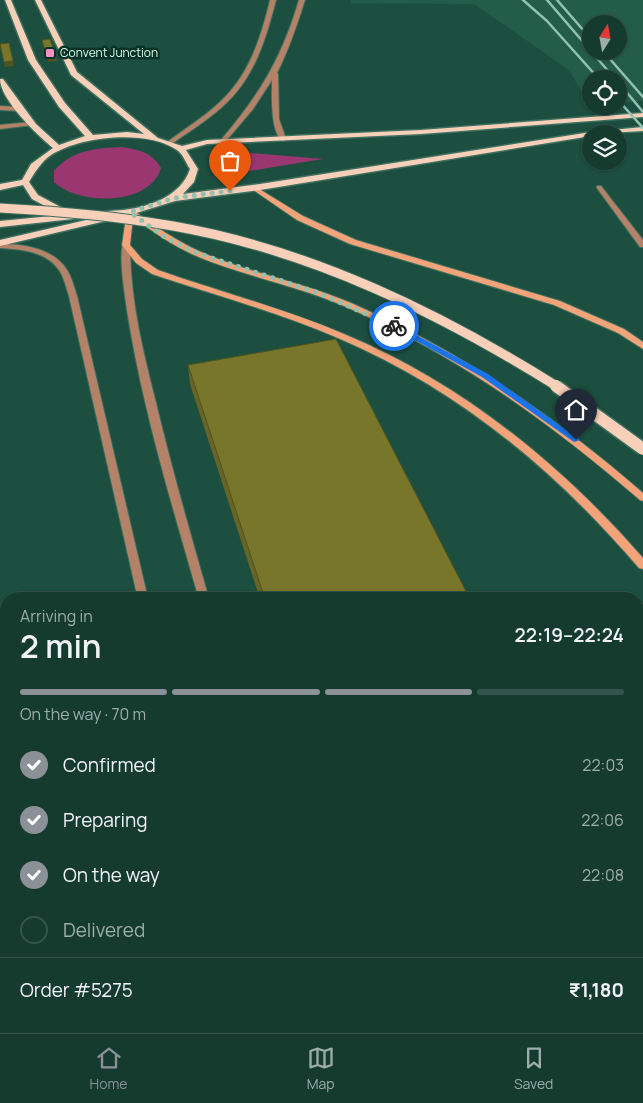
<!DOCTYPE html>
<meta charset="utf-8">
<style>
body{margin:0;font-family:Manrope,sans-serif;background:#1e4237;color:#f1f3f6;height:100vh;display:flex;flex-direction:column;font-size:19px;white-space:nowrap}
*{box-sizing:border-box;margin:0}
p{font-size:16px;color:#9dadaa}
.icon{flex:none;width:28px;height:28px;fill:none;stroke:currentColor;stroke-width:2;stroke-linecap:round;stroke-linejoin:round}
.map{position:relative;flex:1;overflow:hidden}
.details{position:absolute;left:0px;top:592px;width:644px;height:441px;display:flex;flex-direction:column;background:#153b2f;border-radius:20px 20px 0 0;box-shadow:0 1px 4px #0004,0 0 0 1px #34554b}
.details>*{flex:none}
.needle{width:32px;rotate:11deg}
.buttons{position:absolute;left:582px;top:15px;display:grid;gap:10px}
.buttons a{display:grid;place-items:center;width:45px;height:45px;border-radius:50%;background:#153b2f;box-shadow:0 1px 4px #0004,0 0 0 1px #34554b;font-size:25px}
.pin{position:absolute;display:grid;place-items:center;width:42px;height:42px;color:#fff;margin:-51px -21px;border-radius:50% 50% 50% 0;rotate:-45deg;box-shadow:0 0 5px #0007}
.pin .icon{rotate:45deg}
.courier{position:absolute;display:grid;place-items:center;width:50px;height:50px;margin:-25px;border:4px solid #1a73e8;border-radius:50%;background:#fff;color:#222;box-shadow:0 1px 6px #0007}
.summary em{font-style:normal;font-weight:600}
.summary div{display:flex;flex-direction:column-reverse}
.summary{display:flex;align-items:center;justify-content:space-between;height:85px;padding:0 20px}
h1{font-size:32px;font-weight:600;line-height:38px}
.bar{display:grid;grid-template-columns:repeat(4,1fr);gap:8px 5px;align-content:center;height:60px;padding:0 20px}
.bar i{height:6px;border-radius:4px;background:#34554b}
.bar .current{background:#8c9099}
.bar p{grid-column:span 4}
.line{display:flex;align-items:center;gap:12px;padding:0 20px;border-top:1px solid #34554b}
.line div{flex:1}
ol{padding:0 20px;list-style:none}
li{display:flex;align-items:center;gap:15px;height:55px}
li p{margin-inline-start:auto}
li .icon{padding:5px;border-radius:50%;background:#8c9099;color:#fff;stroke-width:4}
li:last-child{color:#9dadaa}
li i{width:28px;height:28px;border:2px solid #34554b;border-radius:50%}
.tab-bar{display:flex;justify-content:space-around;align-items:center;height:70px;border-top:1px solid #34554b;background:#153b2f;font-size:14px;color:#9dadaa}
.tab-bar a{display:grid;justify-items:center;gap:2px}
.tab-bar .current{color:#8c9099}
.map>svg:first-child{display:block}
</style>
<div class="map">
<svg width="643" height="1033" viewBox="0 0 643 1033">
<rect width="100%" height="100%" fill="#1c4f3f"/>
<path fill="#245c4a" fill-rule="evenodd" d="M350 0H643V101L619 103V79H591L590 106 569 70 474 4 351 3ZM591 24H619V51H591Z"/>
<g fill="#9b3770">
<path d="M122 147C139 150 152 152 161 168 150 206 79 206 54 182V171C72 150 96 148 122 147Z"/>
<polygon points="213,150 323,159 225,175"/>
</g>
<g fill="none" stroke-linecap="round" stroke-linejoin="round">
<g fill="#14785d" fill-rule="evenodd">
<path d="M0 721 4 722C9 734 7 766 6 780L2 778 0 770Z"/>
<polygon points="32,1028 44,1028 45,1033 33,1033"/>
</g>
<g stroke="#3d6f5e" stroke-width="2">
<g id="service">
<path d="M270 0H276C266 39 254 79 223 106 207 121 188 132 170 145H166V143C183 130 203 118 219 103 249 76 261 38 270 0Z"/>
<path d="M299 0H305C297 25 289 49 277 73L278 74 279 119 286 139 283 141C270 133 272 95 272 80L253 109 225 142H221V140C260 94 282 58 299 0Z"/>
<polygon points="0,106 20,107 23,109 20,111 0,110"/>
<polygon points="31,122 34,124 33,125 0,129 0,125"/>
<polygon points="597,186 601,186 643,240 643,247 640,247 597,188"/>
</g>
</g>
<g stroke="#3d6f5e" stroke-width="2">
<g id="tertiary">
<path d="M123 243H126L130 245C130 298 142 348 155 399 171 466 190 533 209 599H199C171 502 141 403 126 304 124 287 119 259 123 243Z"/>
<path d="M0 244C24 244 53 248 67 270 72 278 74 287 77 296L148 599H138L69 296C66 287 64 277 59 270 46 251 20 249 0 248Z"/>
<polygon points="238,1028 252,1028 253,1033 239,1033"/>
<polygon points="323,1028 337,1028 338,1033 324,1033"/>
</g>
</g>
<g stroke="#3d6f5e" stroke-width="2">
<g id="secondary">
<polygon points="252,187 256,187 303,216 356,240 560,301 624,329 643,342 643,349 618,333 554,305 350,244 297,220 252,189"/>
<path d="M127 210H133C155 226 176 241 201 252 249 273 302 282 351 303 459 350 554 416 643 493V501L640 500C550 422 454 353 344 306 295 285 243 276 194 255 172 245 153 232 133 217L130 245 142 259 158 270C220 292 283 308 344 334 461 383 560 463 643 558V569L639 568C555 470 458 389 338 338 278 312 214 295 152 274L136 263 122 245Z"/>
</g>
</g>
<g stroke="#3d6f5e" stroke-width="3">
<path id="primary" d="M5 0H11L36 60 65 103 93 135 127 132 144 134 71 75 35 0H41L77 72 158 138 182 146 207 140 421 130 643 113V117L421 134 207 144 186 150 198 169 194 182 183 194 260 184 591 132 643 127V131L591 134V136L260 190 175 201 133 214 115 216 114 219 0 246V240L99 217 96 215C103 210 115 211 123 210 150 207 181 196 190 169 186 163 183 154 177 150 147 129 80 136 51 155 41 162 35 172 29 182L38 195 68 211 69 214H82V218L0 227V221L62 215 32 199 23 185 0 190V184L22 180 31 164 53 148C37 135 0 99 0 79H3L36 124 59 145 85 136 59 107 28 60Z"/>
</g>
<use href="#service" fill="#b48268" fill-rule="evenodd"/>
<use href="#tertiary" fill="#b48268" fill-rule="evenodd"/>
<use href="#secondary" fill="#f2a379" fill-rule="evenodd"/>
<use href="#primary" fill="#f8cfb9" fill-rule="evenodd"/>
<g stroke="#92c1b0" stroke-width="2.5">
<polyline points="523,0 547,21 599,79"/>
<polyline points="547,0 615,79"/>
<polyline points="557,0 591,39"/>
<polyline points="603,51 643,97"/>
<polyline points="619,83 643,112"/>
<polyline points="619,101 643,128"/>
</g>
<g stroke="#3d6f5e" stroke-width="11" stroke-linecap="butt">
<path id="primary-bridge-far1" d="M0 208C58 211 115 216 173 226 311 250 440 313 558 387"/>
</g>
<g stroke="#3d6f5e" stroke-width="15" stroke-linecap="butt">
<polyline id="primary-bridge" points="556,386 643,449"/>
</g>
<use href="#primary-bridge-far1" stroke="#f8cfb9" stroke-width="9"/>
<use href="#primary-bridge" stroke="#f8cfb9" stroke-width="12"/>
</g>
<g fill="#666525">
<polygon points="188,365 470,599 260,599 190,384"/>
<polygon points="398,1028 638,1028 643,1033 400,1033"/>
</g>
<g fill="#53531e">
<polygon points="56,56 57,61 48,62 47,57"/>
<polygon points="13,61 14,66 5,67 4,62"/>
</g>
<g fill="#77762b" stroke="#53531e">
<polygon points="50,39 56,56 47,57 42,40"/>
<polygon points="9,43 13,61 4,62 0,44"/>
<polygon points="336,339 470,599 265,599 188,365"/>
<polygon points="638,922 643,933 643,1033 407,1033 406,1028 638,1028"/>
</g>
<polygon fill="#1a73e8" points="391,324 396,324 488,374 580,440 574,442 482,377 391,327"/>
<g fill="none" stroke-linecap="round" stroke-linejoin="round">
<polyline stroke="#92c1b0" stroke-width="5" stroke-dasharray="0 9" points="230,191 174,198 130,212 166,238 197,253 316,292 394,326"/>
</g>
<rect fill="#fa8fc6" stroke="#083326" stroke-width="2" x="45" y="48" width="10" height="10" rx="2.5"/>
<g text-anchor="middle" stroke-width="5" stroke-linejoin="round" paint-order="stroke">
<g font-size="12" fill="#d2ffed" stroke="#083326" text-anchor="start">
<text x="60" y="57">Convent Junction</text>
</g>
</g>
</svg>
<div class="buttons">
<a><svg class="needle" viewBox="-14 -14 28 28"><path d="M0-13l5 13h-10z" fill="#e53935"/><path d="M0 13l5-13h-10z" fill="#9dadaa"/></svg></a>
<a><svg class="icon" aria-label="locate" viewBox="0 0 24 24"><circle cx="12" cy="12" r="6"/><path d="M12 2v4M12 18v4M2 12h4M18 12h4"/></svg></a>
<a><svg class="icon" aria-label="layers" viewBox="0 0 24 24"><path d="M12 4l9 5-9 5-9-5zM3 14l9 5 9-5"/></svg></a>
</div>
<div class="pin" style="left:230px;top:191px;background:#ea580c"><svg class="icon" aria-label="bag" viewBox="0 0 24 24"><path d="M5 8h14l-1 12H6zM9 8a3 3 0 0 1 6 0"/></svg></div>
<div class="pin" style="left:576px;top:440px;background:#1f2937"><svg class="icon" aria-label="home" viewBox="0 0 24 24"><path d="M3 11l9-7 9 7M6 9v11h12V9"/></svg></div>
<div class="courier" style="left:394px;top:326px"><svg class="icon" aria-label="bike" viewBox="0 0 24 24"><circle cx="6" cy="16" r="4"/><circle cx="18" cy="16" r="4"/><path d="M6 16l4-8h5l3 8M10 8l3 8H6M13 5h3"/></svg></div>
<section class="details">
<div class="summary"><div><h1>2 min</h1><p>Arriving in</p></div><em>22:19–22:24</em></div>
<div class="bar"><i class="current"></i><i class="current"></i><i class="current"></i><i></i><p>On the way · 70 m</p></div>
<ol>
<li><svg class="icon" aria-label="check" viewBox="0 0 24 24"><path d="M5 12l5 5 9-10"/></svg>Confirmed<p>22:03</p></li>
<li><svg class="icon" aria-label="check" viewBox="0 0 24 24"><path d="M5 12l5 5 9-10"/></svg>Preparing<p>22:06</p></li>
<li><svg class="icon" aria-label="check" viewBox="0 0 24 24"><path d="M5 12l5 5 9-10"/></svg>On the way<p>22:08</p></li>
<li><i></i>Delivered</li>
</ol>
<div class="line" style="height:65px"><div>Order #5275</div><b>₹1,180</b></div>
</section>
</div>
<nav class="tab-bar">
<a class="current"><svg class="icon" aria-label="home" viewBox="0 0 24 24"><path d="M3 11l9-7 9 7M6 9v11h12V9"/></svg>Home</a>
<a><svg class="icon" aria-label="map" viewBox="0 0 24 24"><path d="M3 6l6-2 6 2 6-2v14l-6 2-6-2-6 2zM9 4v14M15 6v14"/></svg>Map</a>
<a><svg class="icon" aria-label="saved" viewBox="0 0 24 24"><path d="M7 4h10v16l-5-4-5 4z"/></svg>Saved</a>
</nav>
